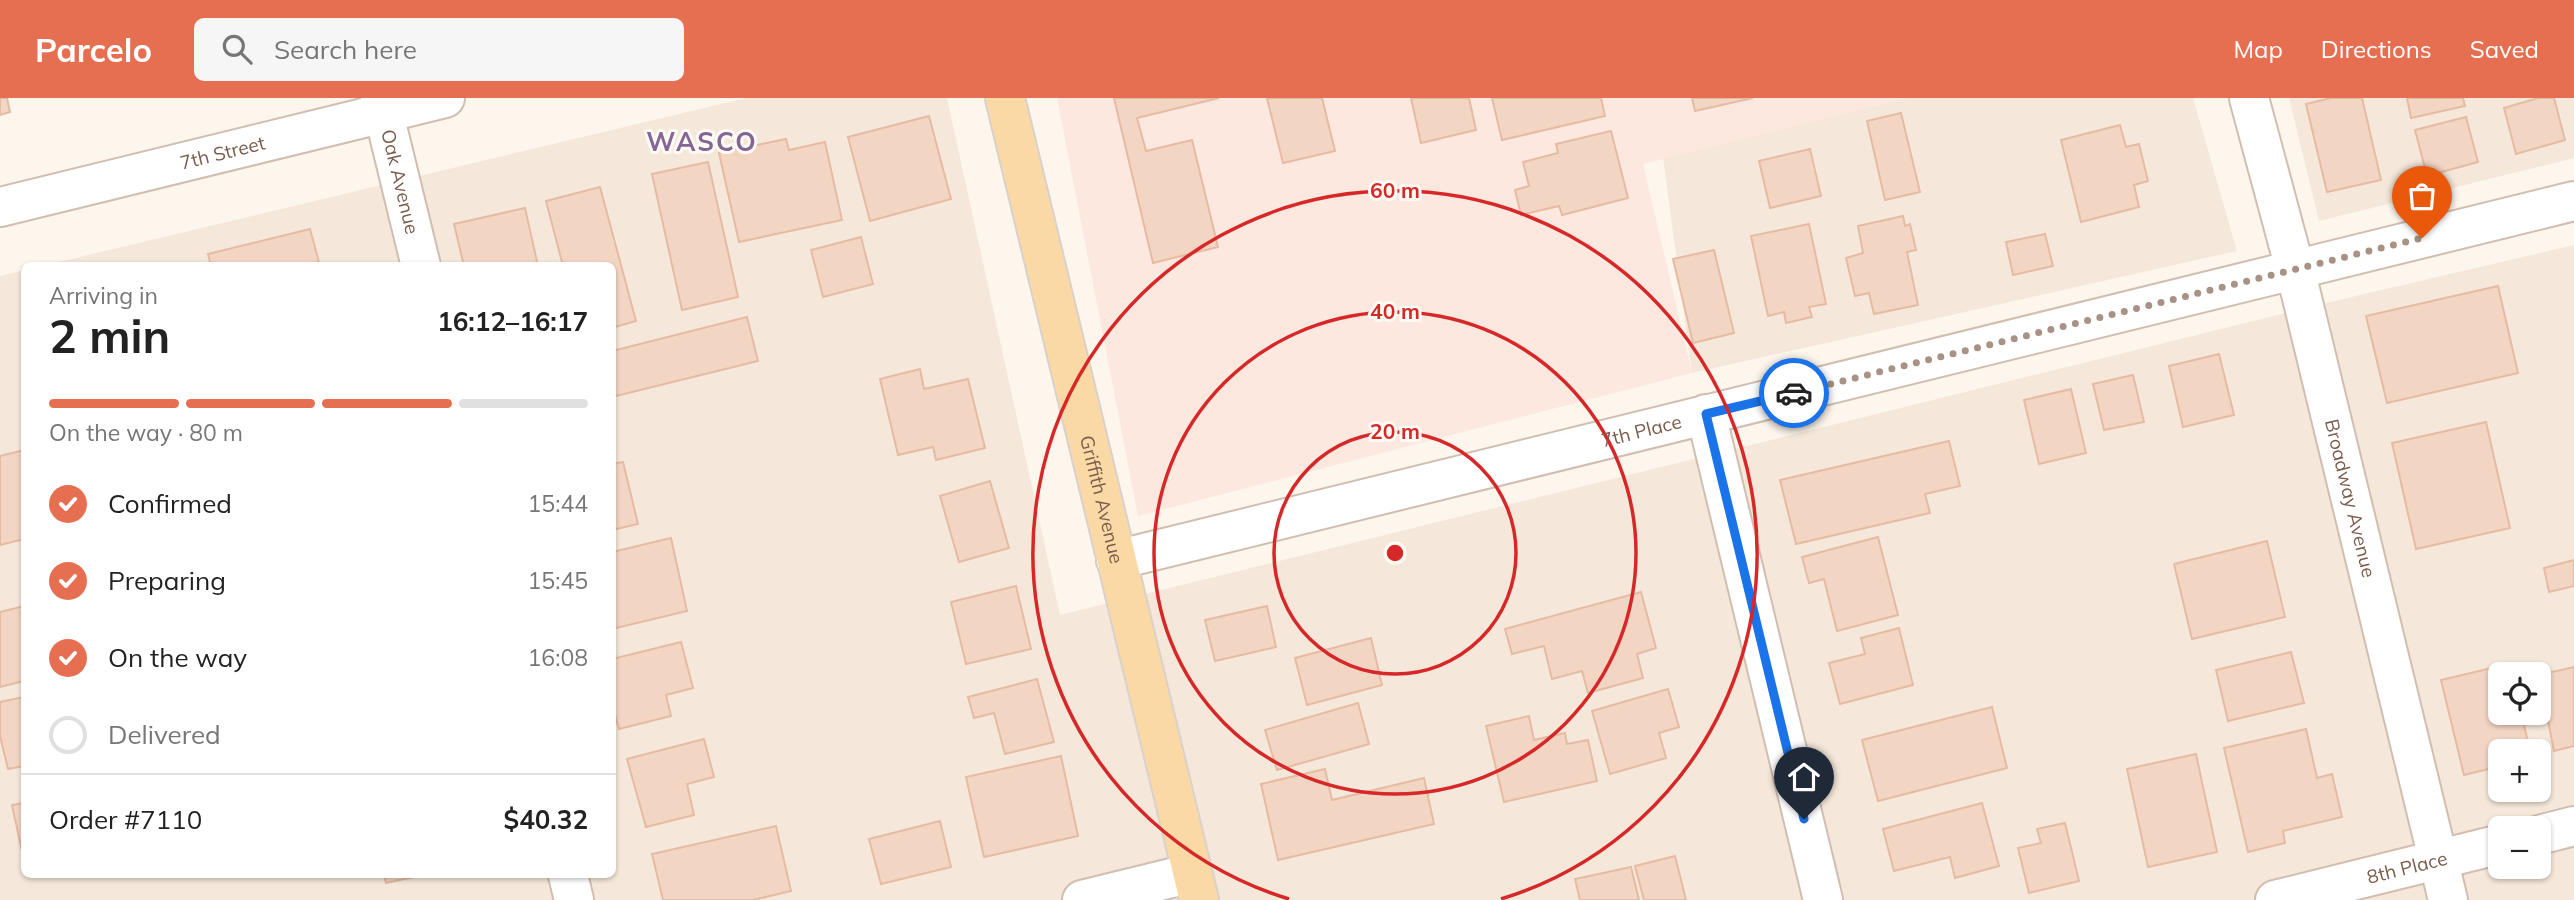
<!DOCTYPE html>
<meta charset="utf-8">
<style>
body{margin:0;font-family:Mulish,sans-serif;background:#f6f6f6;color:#222;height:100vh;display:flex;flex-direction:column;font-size:26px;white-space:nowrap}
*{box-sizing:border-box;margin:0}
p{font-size:23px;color:#767676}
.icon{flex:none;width:38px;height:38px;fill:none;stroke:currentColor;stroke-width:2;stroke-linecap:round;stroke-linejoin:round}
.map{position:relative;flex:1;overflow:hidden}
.sheet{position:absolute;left:21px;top:164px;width:595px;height:616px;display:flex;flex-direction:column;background:#fff;border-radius:10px;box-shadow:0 2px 5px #0004}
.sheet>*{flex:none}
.controls{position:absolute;left:2488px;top:564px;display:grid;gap:14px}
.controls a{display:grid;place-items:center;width:63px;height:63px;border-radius:10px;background:#fff;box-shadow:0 2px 5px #0004;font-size:35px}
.pin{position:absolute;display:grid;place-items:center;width:60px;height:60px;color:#fff;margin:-72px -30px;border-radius:50% 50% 50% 0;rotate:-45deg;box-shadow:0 0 7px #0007}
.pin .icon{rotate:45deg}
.courier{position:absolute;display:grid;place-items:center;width:70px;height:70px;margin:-35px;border:5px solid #1a73e8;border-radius:50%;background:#fff;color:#222;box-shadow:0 2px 9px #0007}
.headline em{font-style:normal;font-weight:700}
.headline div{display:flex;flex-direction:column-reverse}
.headline{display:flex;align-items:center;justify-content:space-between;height:119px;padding:0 28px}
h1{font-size:46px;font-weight:700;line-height:52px}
.bar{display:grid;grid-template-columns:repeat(4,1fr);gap:10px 7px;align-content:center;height:84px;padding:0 28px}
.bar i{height:9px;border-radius:5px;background:#e0e0e0}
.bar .active{background:#e76f51}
.bar p{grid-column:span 4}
.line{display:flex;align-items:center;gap:18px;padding:0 28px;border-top:2px solid #e0e0e0}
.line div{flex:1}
ol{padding:0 28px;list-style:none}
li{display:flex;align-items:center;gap:21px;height:77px}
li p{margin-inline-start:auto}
li .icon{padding:7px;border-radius:50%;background:#e76f51;color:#fff;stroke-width:4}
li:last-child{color:#767676}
li i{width:38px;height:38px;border:4px solid #e0e0e0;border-radius:50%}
header{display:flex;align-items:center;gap:42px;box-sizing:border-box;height:98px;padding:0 35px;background:#e76f51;color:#fff}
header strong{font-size:33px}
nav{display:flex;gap:38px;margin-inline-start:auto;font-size:24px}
.search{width:490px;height:63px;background:#f6f6f6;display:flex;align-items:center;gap:18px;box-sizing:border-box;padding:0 24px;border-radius:10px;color:#767676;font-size:26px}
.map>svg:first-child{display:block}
</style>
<header>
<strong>Parcelo</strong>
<div class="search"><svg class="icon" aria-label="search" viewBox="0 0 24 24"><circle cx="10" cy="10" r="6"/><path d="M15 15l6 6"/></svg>Search here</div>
<nav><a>Map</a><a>Directions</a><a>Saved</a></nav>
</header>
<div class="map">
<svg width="2574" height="802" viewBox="0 0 2574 802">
<rect width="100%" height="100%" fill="#fdf6ec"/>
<g fill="#f5e8da" fill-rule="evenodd">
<path d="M746 0H947L1060 517 2343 201 2574 147V802H0V178L24 172V777H612V168H42ZM2501 576H2539V614H2501ZM2501 653H2539V691H2501ZM2501 730H2539V768H2501Z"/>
<polygon points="1909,0 2193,0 2237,153 1692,275 1663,60"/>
<polygon points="2289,0 2574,0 2574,60 2319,123"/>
</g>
<polygon fill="#fde8e0" points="1057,0 1909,0 1643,66 1692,275 1138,418"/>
<g fill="#f3d5c3" stroke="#e6bba3" stroke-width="2">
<polygon points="0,0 7,0 10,14 0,17"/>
<polygon points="1114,0 1219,0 1137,20 1146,53 1192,42 1218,149 1153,165"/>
<polygon points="1267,0 1322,0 1335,53 1283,65"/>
<polygon points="1411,0 1469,0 1476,32 1421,45"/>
<polygon points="1492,0 1601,0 1605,18 1502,42"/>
<polygon points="1692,0 1753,0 1695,13"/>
<polygon points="2331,0 2362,0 2381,82 2327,94 2306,6"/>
<polygon points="2407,0 2463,0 2465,8 2411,20"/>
<polygon points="2538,0 2554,0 2565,42 2516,56 2504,10"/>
<polygon points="1901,15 1920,94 1885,102 1867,23"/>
<polygon points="929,18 951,101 870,123 848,39"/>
<polygon points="2466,19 2478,64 2427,78 2415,32"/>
<polygon points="2120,27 2126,49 2139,46 2148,83 2134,87 2139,109 2081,124 2061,42"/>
<polygon points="1611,33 1628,100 1562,117 1559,108 1521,117 1515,92 1529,88 1523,64 1558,55 1556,46"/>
<polygon points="786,41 789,52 825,44 842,122 739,144 719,55"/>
<polygon points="1810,51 1821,98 1770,110 1759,63"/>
<polygon points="708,64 738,199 682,212 652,76"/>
<polygon points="600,89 636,223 612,230 612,168 563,168 546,103"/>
<polygon points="525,110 538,168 464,168 454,126"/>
<polygon points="1903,118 1905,128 1910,126 1916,152 1907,154 1918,207 1874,216 1869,195 1855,198 1846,160 1863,155 1858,128"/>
<polygon points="1809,126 1826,206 1809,209 1812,219 1786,225 1784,214 1768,218 1751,138"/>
<polygon points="310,131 319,164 301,168 211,168 208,156"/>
<polygon points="2045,136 2053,168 2013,177 2006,144"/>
<polygon points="861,139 873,186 823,199 811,152"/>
<polygon points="1714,152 1734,235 1693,245 1673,161"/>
<polygon points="2498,188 2518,275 2387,305 2366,218"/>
<polygon points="747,219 758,263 612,299 612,253"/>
<polygon points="2219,256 2234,317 2183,329 2169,268"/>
<polygon points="920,271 924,291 968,281 985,350 936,362 933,349 898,357 880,281"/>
<polygon points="2133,277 2144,324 2104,332 2093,286"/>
<polygon points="2071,291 2086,355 2039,366 2024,302"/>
<polygon points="2486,324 2510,430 2416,451 2392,345"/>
<polygon points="1949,343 1960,388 1925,396 1930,415 1796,446 1780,382"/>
<polygon points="24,352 24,441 0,447 0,358"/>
<polygon points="623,364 638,426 612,432 612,366"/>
<polygon points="990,383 1009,450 959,464 940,398"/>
<polygon points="1878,439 1898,517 1837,533 1824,481 1809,485 1802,459"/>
<polygon points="671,440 687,513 612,531 612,454"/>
<polygon points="2267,443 2285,519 2192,541 2174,466"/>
<polygon points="2574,462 2574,488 2549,494 2544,470"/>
<polygon points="1016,488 1031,551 966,566 951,504"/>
<polygon points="1641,494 1656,550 1637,556 1643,580 1588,595 1582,573 1552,581 1544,548 1512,556 1505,531"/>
<polygon points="24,508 24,583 0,589 0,514"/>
<polygon points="1267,508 1276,549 1215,563 1205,522"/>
<polygon points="1899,530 1913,587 1840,606 1829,565 1865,556 1861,540"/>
<polygon points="1371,540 1382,587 1307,607 1295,560"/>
<polygon points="681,544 693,590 666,597 671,618 619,631 612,606 612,561"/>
<polygon points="2291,554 2304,605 2228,623 2216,572"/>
<polygon points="2509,566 2512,576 2501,576 2501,614 2521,614 2530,653 2501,653 2501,668 2464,677 2441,582"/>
<polygon points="2574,569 2574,648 2554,653 2539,577"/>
<polygon points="1037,581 1054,644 1005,656 994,615 974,620 968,599"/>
<polygon points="1668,591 1679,629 1659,635 1666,660 1610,676 1592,613"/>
<polygon points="24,599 24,668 8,671 0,638 0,604"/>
<polygon points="1358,605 1369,646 1277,672 1265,632"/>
<polygon points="1992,609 2007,670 1878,703 1862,642"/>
<polygon points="1529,618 1534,642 1565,635 1567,646 1588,642 1597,683 1504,704 1486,628"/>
<polygon points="2306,631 2317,680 2332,676 2342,719 2283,733 2285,745 2248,754 2224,650"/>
<polygon points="704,641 714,679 687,686 694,717 646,729 627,661"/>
<polygon points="2196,656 2217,754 2148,769 2127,671"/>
<polygon points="1061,658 1078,738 984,759 966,679"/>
<polygon points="1325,671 1332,702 1424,680 1434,726 1278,762 1261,686"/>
<polygon points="24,705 24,763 12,707"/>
<polygon points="1982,705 1999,768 1955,780 1950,759 1894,773 1883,731"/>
<polygon points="940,723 951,769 881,786 869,741"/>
<polygon points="2065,725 2079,783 2029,795 2018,750 2041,745 2037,731"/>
<polygon points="776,728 791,793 753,802 663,802 652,756"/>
<polygon points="1675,758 1686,802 1644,802 1635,768"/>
<polygon points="1631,769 1639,802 1580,802 1575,781"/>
<polygon points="384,777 423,777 386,785"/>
</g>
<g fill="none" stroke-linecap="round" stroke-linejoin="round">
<g stroke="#d1beb0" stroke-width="42">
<g id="minor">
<path id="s1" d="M380 0 421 168"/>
<path id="s2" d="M2249 0 2295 171 2448 802"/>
<path id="s3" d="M0 109 445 0"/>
<polyline points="1706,316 1823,802"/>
<path id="s4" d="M1116 462 2574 103"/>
<polyline points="2539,737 2574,728"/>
<polyline points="568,777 574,802"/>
<polyline points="1082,802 1192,775"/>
<path id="s5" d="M2275 802 2501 746"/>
</g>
</g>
<g stroke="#dad1cd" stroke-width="42">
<g id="major">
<path id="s6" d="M1005 0 1199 802"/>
</g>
</g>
<use href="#minor" stroke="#fff" stroke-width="38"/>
<use href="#major" stroke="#fbd9a5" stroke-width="38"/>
</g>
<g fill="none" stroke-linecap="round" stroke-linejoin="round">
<polyline stroke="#a89285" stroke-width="7" stroke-dasharray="0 12.6" points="1794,295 2422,140"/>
<polyline stroke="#1a73e8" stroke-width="9" points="1794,295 1706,316 1804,721"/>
</g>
<g fill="none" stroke="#d62828" stroke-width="3.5">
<circle cx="1395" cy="455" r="121"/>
<circle cx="1395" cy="455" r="241"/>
<path d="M1289 801A362 362 0 1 1 1501 801"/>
</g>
<g text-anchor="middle" stroke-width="6" stroke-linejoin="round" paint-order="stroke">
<g font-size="19" fill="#7a5c4d" stroke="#fffaf3">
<text dy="7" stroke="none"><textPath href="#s3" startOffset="229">7th Street</textPath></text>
<text dy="7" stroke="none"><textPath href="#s1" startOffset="86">Oak Avenue</textPath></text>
<text dy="7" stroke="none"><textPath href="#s4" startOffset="541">7th Place</textPath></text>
<text dy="7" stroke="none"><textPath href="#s2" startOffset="413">Broadway Avenue</textPath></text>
<text dy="7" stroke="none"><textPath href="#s6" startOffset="413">Griffith Avenue</textPath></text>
<text dy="7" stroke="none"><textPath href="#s5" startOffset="136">8th Place</textPath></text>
</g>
<g font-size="26" font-weight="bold" letter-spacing="2" fill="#846695" stroke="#fffaf3">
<text x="702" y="53">WASCO</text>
</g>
</g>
<circle cx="1395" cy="455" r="10" fill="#d62828" stroke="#fffaf3" stroke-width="3.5"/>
<g font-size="21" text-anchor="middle" font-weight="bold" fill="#d62828" stroke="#fffaf3" stroke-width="6" stroke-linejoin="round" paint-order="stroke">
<text x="1395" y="100">60 m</text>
<text x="1395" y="221">40 m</text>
<text x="1395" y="341">20 m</text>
</g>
</svg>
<div class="controls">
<a><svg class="icon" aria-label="locate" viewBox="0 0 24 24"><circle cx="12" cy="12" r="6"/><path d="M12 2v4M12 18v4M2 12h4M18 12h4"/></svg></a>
<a>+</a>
<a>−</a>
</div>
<div class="pin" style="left:2422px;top:140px;background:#ea580c"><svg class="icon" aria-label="bag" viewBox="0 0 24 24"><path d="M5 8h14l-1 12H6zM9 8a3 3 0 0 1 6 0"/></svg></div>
<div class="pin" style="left:1804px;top:721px;background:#1f2937"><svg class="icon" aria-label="home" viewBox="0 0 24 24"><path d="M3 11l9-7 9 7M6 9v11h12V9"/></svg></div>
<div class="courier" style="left:1794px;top:295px"><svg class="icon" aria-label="car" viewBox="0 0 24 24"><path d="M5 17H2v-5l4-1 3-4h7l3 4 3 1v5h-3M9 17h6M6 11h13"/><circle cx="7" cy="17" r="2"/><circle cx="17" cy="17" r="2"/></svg></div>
<section class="sheet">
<div class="headline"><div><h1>2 min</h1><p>Arriving in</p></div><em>16:12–16:17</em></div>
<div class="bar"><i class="active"></i><i class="active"></i><i class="active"></i><i></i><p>On the way · 80 m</p></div>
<ol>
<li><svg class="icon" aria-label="check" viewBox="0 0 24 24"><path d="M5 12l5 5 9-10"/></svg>Confirmed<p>15:44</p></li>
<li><svg class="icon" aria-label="check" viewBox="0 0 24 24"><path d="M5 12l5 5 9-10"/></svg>Preparing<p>15:45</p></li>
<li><svg class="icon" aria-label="check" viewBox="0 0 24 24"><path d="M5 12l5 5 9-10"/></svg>On the way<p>16:08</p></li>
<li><i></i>Delivered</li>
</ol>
<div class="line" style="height:91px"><div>Order #7110</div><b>$40.32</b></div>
</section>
</div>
